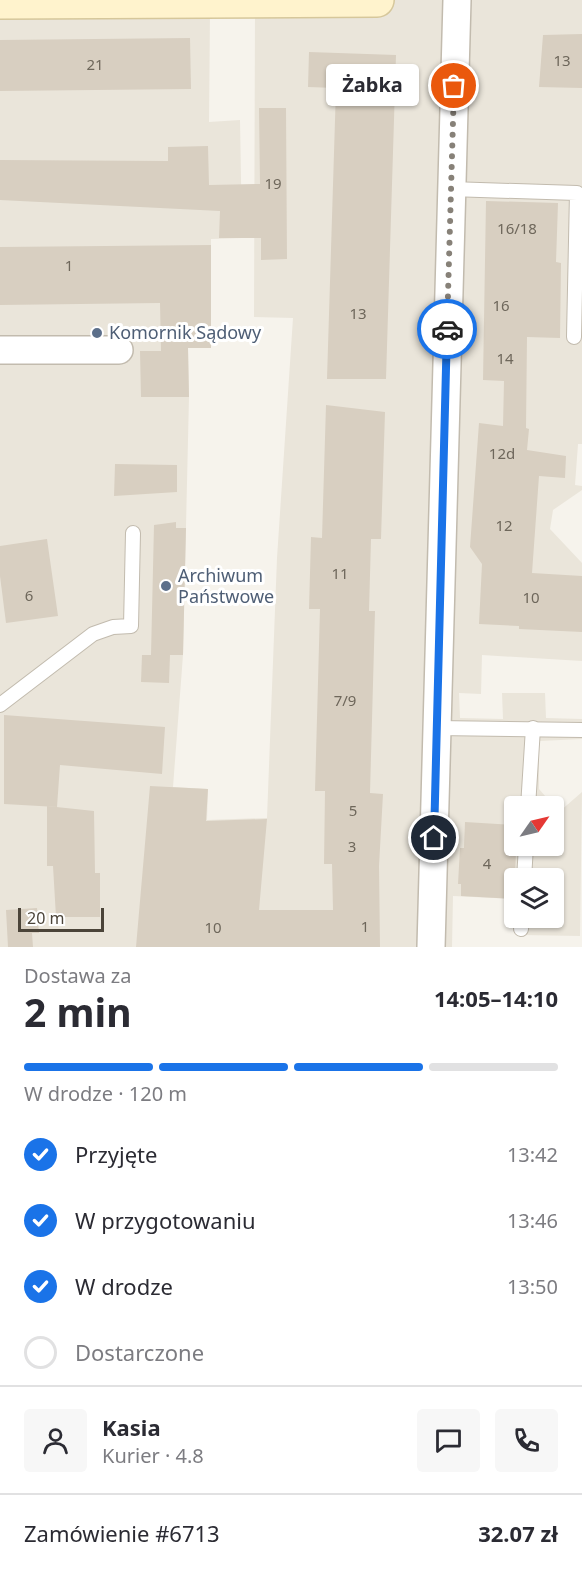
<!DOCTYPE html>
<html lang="pl">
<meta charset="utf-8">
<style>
body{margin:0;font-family:"Noto Sans",sans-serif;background:#f7f7f7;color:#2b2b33;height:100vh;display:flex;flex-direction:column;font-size:22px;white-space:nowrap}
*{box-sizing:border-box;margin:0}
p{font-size:20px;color:#7c7c81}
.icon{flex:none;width:33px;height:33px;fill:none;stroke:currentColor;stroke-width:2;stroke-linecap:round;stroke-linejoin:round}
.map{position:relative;height:947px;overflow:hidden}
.drawer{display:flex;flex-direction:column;background:#fff;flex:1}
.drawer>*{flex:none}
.needle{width:39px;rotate:56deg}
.tools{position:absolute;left:504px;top:796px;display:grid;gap:12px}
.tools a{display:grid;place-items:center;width:60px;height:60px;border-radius:6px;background:#fff;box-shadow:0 2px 4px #0004;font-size:30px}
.scale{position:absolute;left:18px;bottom:15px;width:86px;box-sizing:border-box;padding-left:6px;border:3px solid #4b4439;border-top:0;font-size:16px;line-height:21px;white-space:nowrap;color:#4b4439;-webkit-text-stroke:4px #fff;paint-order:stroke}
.pin{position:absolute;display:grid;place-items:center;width:51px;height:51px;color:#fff;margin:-26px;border:3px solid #fff;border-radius:50%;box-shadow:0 2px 6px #0007}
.courier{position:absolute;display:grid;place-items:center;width:60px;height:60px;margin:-30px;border:4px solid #1a73e8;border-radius:50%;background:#fff;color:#222;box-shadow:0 2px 8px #0007}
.bubble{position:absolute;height:42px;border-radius:6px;background:#fff;box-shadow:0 2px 4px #0004;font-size:20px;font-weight:700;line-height:42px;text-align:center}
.overview em{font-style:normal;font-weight:700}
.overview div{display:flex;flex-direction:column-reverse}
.overview{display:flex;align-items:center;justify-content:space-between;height:102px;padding:0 24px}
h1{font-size:39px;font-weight:700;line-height:45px}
.bar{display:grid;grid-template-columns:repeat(4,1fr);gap:9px 6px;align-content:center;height:72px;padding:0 24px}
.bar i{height:8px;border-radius:4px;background:#e1e1e2}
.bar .selected{background:#1a73e8}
.bar p{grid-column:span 4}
.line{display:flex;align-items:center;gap:15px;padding:0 24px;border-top:2px solid #e1e1e2}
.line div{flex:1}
.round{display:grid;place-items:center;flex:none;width:63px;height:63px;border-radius:6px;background:#f7f7f7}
ol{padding:0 24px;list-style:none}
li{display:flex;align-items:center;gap:18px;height:66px}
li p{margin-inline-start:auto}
li .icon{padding:6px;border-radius:50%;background:#1a73e8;color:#fff;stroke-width:4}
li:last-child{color:#7c7c81}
li i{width:33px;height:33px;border:3px solid #e1e1e2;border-radius:50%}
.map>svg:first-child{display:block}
</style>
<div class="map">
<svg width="582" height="947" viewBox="0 0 582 947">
<rect width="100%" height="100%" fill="#f6f3ec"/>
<path fill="#eae5da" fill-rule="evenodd" d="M0 0H582V444H578L575 485 582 486V490L553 510 550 529 582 563V661L482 655 481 694 459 693 460 718 503 719 502 693H545L546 718 582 719V739L539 741V789L559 812 582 792 580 936 521 935 522 918H554V879H514V899L453 896 452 947H0ZM210 10H255L254 317 293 318 277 558 267 818 207 820 208 789 173 787 183 655 189 397 188 348H211V239L242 238 240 120 209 122ZM514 807H554V846H514Z"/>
<g fill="#d8cfc1">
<polygon points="582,34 582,88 539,87 543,35"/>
<polygon points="190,38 191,89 0,91 0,40"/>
<polygon points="309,52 396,55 386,379 327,379 336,88 308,87"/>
<polygon points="259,108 286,108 287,259 261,260 261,238 219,238 220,211 0,200 0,160 168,161 168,147 208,146 209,185 260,184"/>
<polygon points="486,201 558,203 556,262 561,263 560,338 527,337 526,428 529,429 527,450 566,456 565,478 539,476 532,573 582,576 582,632 519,629 519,626 479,624 482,564 470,547 479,423 503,426 504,381 483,380"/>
<polygon points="211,245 211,348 188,348 189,397 141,397 140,351 161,351 160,303 0,305 0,247"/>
<polygon points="326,405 385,412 381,539 371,539 369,611 375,611 370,793 383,794 379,866 380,947 136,947 150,786 208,789 206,821 267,819 259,910 333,910 332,864 324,864 325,791 315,791 320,609 309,609 311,537 322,538"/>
<polygon points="115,464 177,465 177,492 114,496"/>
<polygon points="176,522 176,528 186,528 183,655 151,655 154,525"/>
<polygon points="47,539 58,616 6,623 0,576 0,546"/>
<polygon points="142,655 170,655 169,683 141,682"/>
<polygon points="4,715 165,727 162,774 60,765 57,807 4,804"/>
<polygon points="47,806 94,811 95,873 100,873 100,917 56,917 53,866 47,866"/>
<polygon points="465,822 514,825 514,854 516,852 514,899 461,896 461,884 458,884 460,848 464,848"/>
<polygon points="37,908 39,933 32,933 33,947 8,947 6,910"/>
</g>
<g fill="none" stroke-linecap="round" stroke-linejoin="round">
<g stroke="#c2bbae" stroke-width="16">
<g id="lane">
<polyline points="450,189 577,193 574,337"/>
<polyline points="0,705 93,634 113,627 131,626 133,533"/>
<polyline points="436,728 582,730"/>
<polyline points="528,807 533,728"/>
<polyline points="524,879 526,846"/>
<polyline points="521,929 522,918"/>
</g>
</g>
<g stroke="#c2bbae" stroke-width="30">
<g id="street">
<polyline points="0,350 119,350"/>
<polyline points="431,947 457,0"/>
</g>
</g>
<g stroke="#d6c79b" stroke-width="36">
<polyline id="secondary" points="0,2 377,0"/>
</g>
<use href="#lane" stroke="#fff" stroke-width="14"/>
<use href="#street" stroke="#fff" stroke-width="27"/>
<use href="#secondary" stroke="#fff3cd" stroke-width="33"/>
</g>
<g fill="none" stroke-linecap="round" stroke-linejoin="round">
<polyline stroke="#878178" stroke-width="6" stroke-dasharray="0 10.8" points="447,329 454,86"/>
<polyline stroke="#1a73e8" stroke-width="8" points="434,838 447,329"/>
</g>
<g fill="#5c6f8a" stroke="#fff" stroke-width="2">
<circle cx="97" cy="333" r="6"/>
<circle cx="166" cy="586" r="6"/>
</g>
<g text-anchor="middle" stroke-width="6" stroke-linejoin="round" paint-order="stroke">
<g font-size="15" fill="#6e675b">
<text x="562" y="66">13</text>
<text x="95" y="70">21</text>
<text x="273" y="189">19</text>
<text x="517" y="234">16/18</text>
<text x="69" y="271">1</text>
<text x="501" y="311">16</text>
<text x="358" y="319">13</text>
<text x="505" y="364">14</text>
<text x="502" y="459">12d</text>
<text x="504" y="531">12</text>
<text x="340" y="579">11</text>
<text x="29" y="601">6</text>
<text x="531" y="603">10</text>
<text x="345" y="706">7/9</text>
<text x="353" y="816">5</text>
<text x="352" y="852">3</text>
<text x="487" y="869">4</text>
<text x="365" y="932">1</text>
<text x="213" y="933">10</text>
</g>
<g font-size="18" fill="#4e5e75" stroke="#fff" text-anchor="start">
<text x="109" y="339">Komornik Sądowy</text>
<text x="178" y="582">Archiwum<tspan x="178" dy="21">Państwowe</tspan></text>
</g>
</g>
</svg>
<div class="tools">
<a><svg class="needle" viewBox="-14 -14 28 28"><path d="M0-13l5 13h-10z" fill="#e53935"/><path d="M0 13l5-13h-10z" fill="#7c7c81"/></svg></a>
<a><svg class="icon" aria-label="layers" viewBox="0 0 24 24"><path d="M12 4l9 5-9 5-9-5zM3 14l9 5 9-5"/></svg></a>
</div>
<div class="scale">20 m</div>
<div class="pin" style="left:454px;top:86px;background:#ea580c"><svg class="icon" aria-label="bag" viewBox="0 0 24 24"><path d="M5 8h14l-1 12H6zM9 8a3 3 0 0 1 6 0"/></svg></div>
<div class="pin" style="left:434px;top:838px;background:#1f2937"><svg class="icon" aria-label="home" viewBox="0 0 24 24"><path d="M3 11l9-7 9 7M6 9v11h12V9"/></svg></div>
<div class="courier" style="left:447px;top:329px"><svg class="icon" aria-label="car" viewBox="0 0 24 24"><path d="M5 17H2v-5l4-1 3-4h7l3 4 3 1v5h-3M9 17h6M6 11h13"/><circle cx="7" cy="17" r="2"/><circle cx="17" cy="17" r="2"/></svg></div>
<div class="bubble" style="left:326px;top:64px;width:93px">Żabka</div>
</div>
<section class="drawer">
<div class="overview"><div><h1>2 min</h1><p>Dostawa za</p></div><em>14:05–14:10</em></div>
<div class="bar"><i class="selected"></i><i class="selected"></i><i class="selected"></i><i></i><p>W drodze · 120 m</p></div>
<ol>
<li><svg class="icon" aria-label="check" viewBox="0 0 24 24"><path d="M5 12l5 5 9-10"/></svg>Przyjęte<p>13:42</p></li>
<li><svg class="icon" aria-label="check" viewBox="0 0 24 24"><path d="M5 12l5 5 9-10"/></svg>W przygotowaniu<p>13:46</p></li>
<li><svg class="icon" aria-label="check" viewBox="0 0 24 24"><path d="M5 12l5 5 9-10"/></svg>W drodze<p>13:50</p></li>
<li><i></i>Dostarczone</li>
</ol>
<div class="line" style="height:108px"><a class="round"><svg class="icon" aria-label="person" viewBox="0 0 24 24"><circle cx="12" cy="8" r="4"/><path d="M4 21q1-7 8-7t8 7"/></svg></a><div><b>Kasia</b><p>Kurier · 4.8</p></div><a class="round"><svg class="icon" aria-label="chat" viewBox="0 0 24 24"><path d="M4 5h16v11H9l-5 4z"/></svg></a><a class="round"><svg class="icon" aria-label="phone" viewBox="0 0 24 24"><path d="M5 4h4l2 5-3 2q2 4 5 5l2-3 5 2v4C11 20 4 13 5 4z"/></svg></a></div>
<div class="line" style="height:78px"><div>Zamówienie #6713</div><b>32.07 zł</b></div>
</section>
